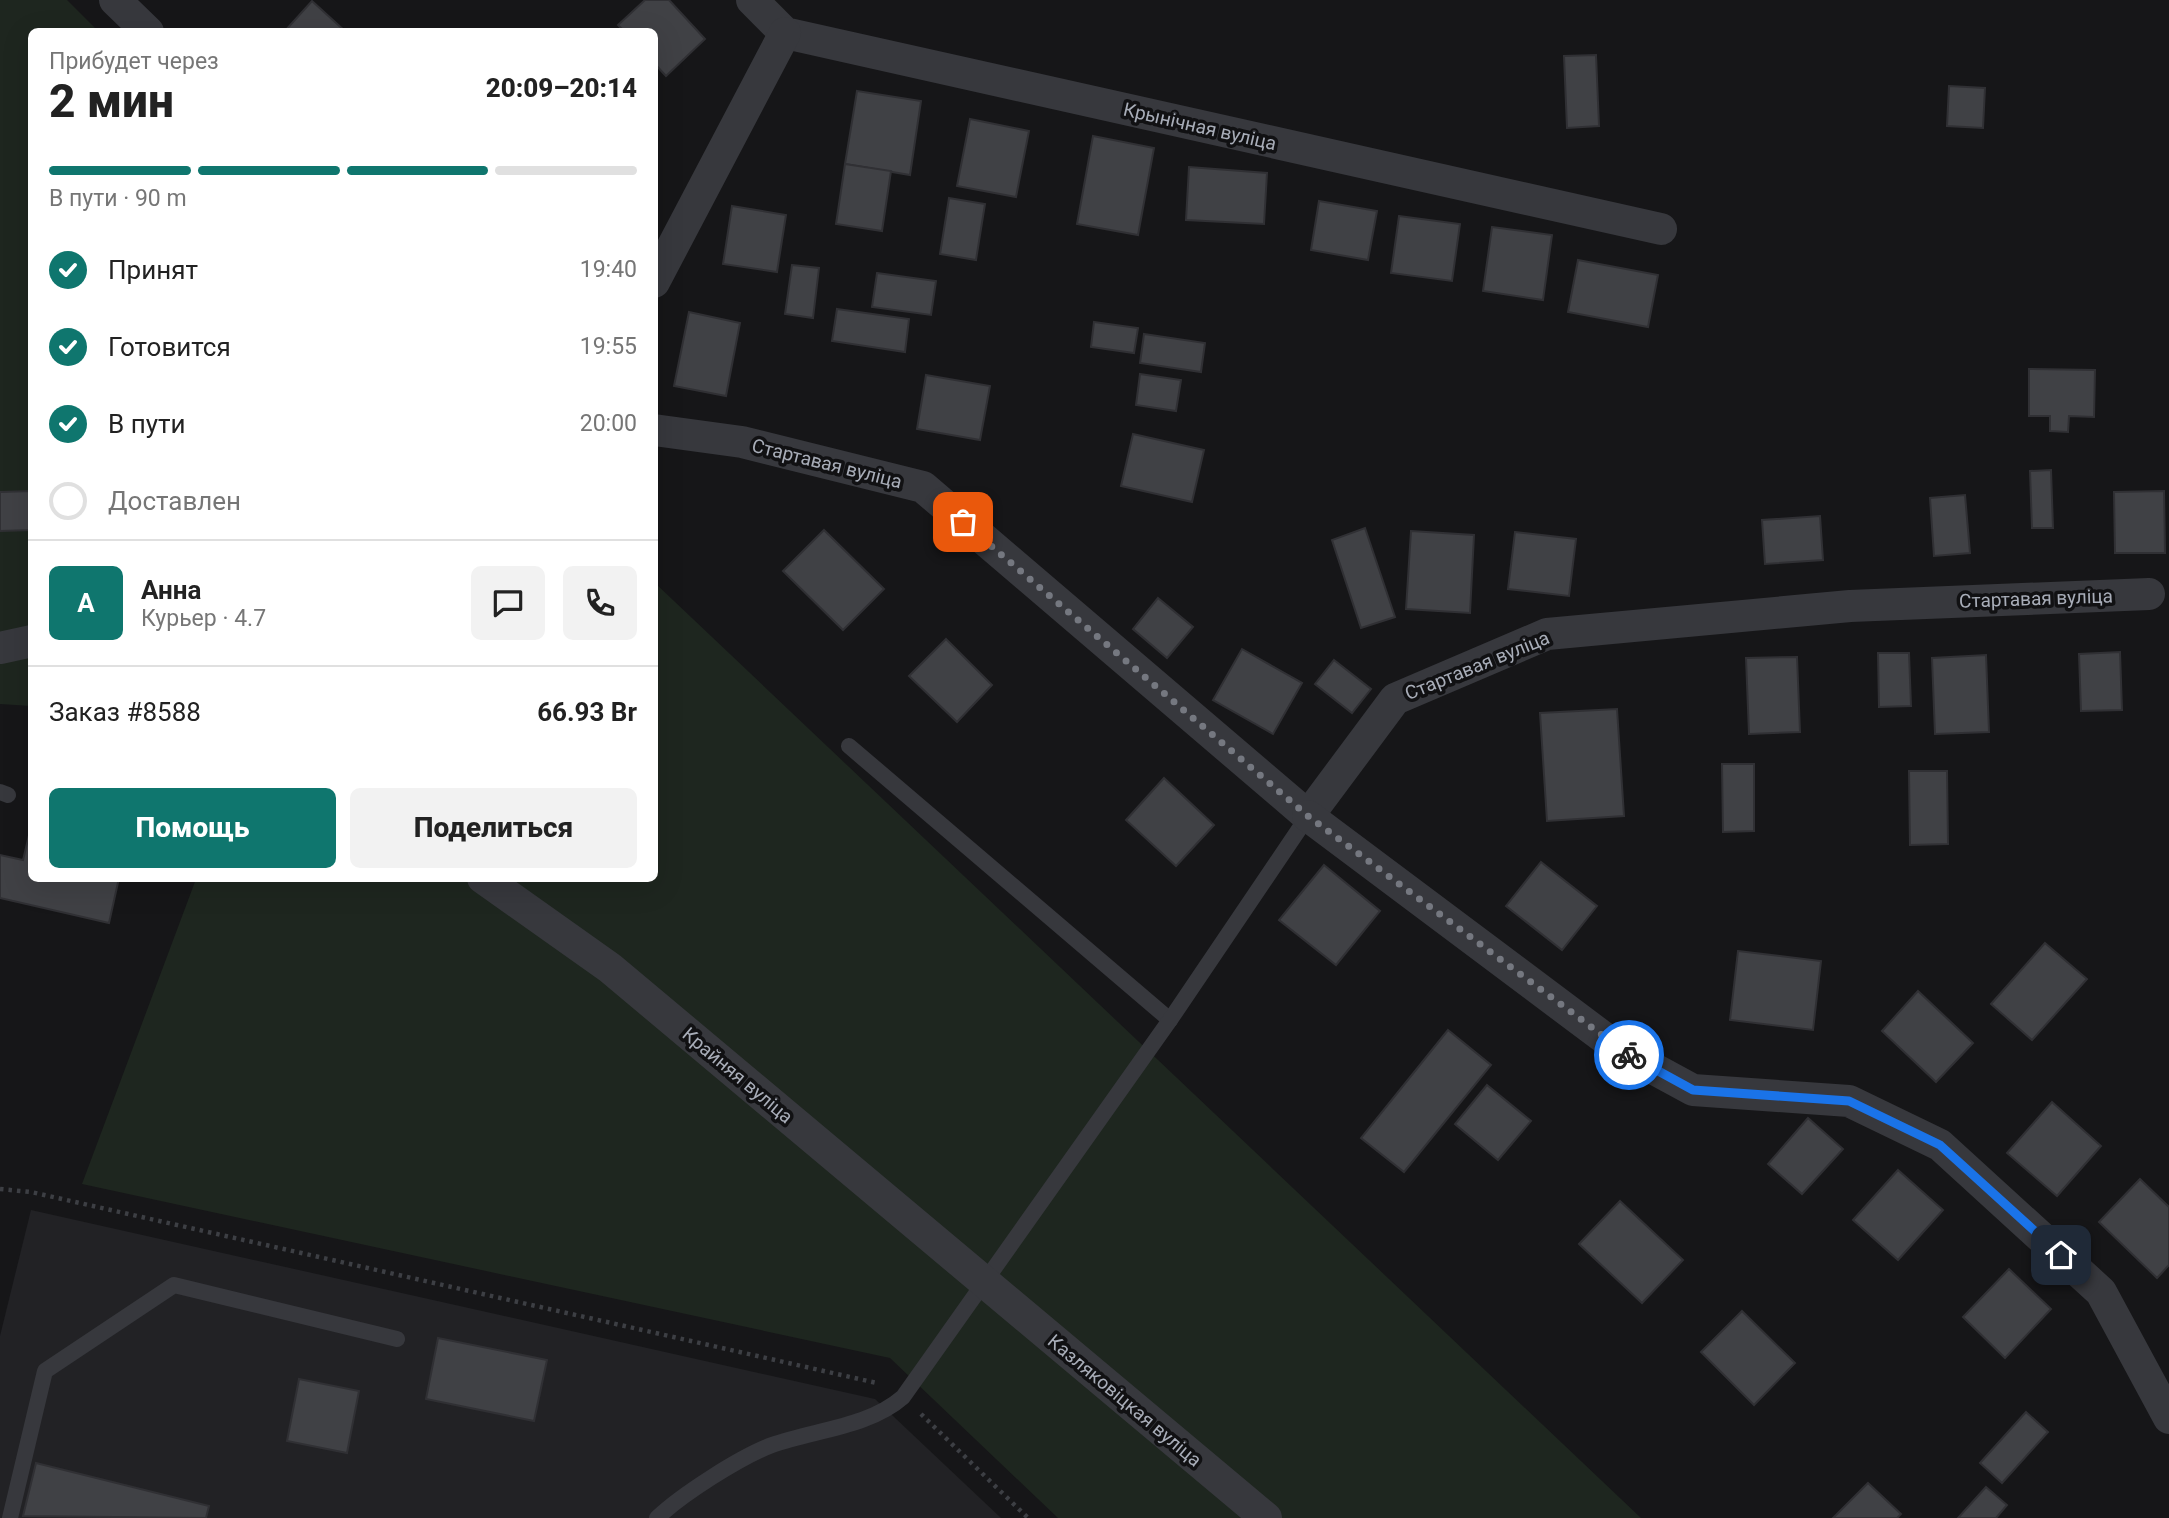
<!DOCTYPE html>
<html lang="ru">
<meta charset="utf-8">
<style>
body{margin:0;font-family:Roboto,sans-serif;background:#f2f2f2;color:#222;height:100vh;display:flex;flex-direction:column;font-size:26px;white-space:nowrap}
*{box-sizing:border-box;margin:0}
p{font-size:23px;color:#767676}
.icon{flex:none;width:38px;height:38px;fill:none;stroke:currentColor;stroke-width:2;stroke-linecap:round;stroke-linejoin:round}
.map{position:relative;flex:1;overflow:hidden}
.sheet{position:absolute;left:28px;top:28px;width:630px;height:854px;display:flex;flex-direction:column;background:#fff;border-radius:10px;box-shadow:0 7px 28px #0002}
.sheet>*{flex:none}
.pin{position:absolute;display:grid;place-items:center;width:60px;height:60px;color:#fff;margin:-30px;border-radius:14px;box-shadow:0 4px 10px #0006}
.courier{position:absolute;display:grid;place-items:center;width:70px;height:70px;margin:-35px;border:5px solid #1a73e8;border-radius:50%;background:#fff;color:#222;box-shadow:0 2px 9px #0007}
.headline em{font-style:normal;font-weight:800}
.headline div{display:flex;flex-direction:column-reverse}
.headline{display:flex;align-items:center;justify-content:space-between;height:119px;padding:0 21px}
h1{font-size:46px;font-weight:800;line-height:52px}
.bar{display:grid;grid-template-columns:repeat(4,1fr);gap:10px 7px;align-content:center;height:84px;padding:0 21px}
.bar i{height:9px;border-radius:5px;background:#e0e0e0}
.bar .on{background:#0f766e}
.bar p{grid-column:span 4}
.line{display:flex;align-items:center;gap:18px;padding:0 21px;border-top:2px solid #e0e0e0}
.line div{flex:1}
.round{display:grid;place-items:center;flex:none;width:74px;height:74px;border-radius:10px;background:#f2f2f2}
ol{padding:0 21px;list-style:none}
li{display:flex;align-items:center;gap:21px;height:77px}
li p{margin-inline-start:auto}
li .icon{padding:7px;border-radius:50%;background:#0f766e;color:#fff;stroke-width:4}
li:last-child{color:#767676}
li i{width:38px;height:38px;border:4px solid #e0e0e0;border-radius:50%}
.primary-button{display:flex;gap:14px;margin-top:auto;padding:14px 21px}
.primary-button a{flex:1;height:80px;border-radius:10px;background:#0f766e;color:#fff;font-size:28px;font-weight:800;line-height:80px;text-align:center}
.primary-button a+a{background:#f2f2f2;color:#222}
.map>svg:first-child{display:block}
</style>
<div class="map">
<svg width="2169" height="1518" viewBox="0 0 2169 1518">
<rect width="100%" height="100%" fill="#161618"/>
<polygon fill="#222225" points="31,1210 875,1399 1001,1518 0,1518 0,1336"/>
<g fill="#1e261f">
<polygon points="0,0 67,0 98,31 32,32 31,706 0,704"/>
<polygon points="655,583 1641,1518 1058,1518 890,1358 82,1184 196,879 654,878"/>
</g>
<g fill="#404145" stroke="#303034" stroke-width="2">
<polygon points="645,0 669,0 705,39 666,76 654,63 654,32 625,32 618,25"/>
<polygon points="312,1 346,32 284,32"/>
<polygon points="1596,55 1599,126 1567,128 1564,56"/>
<polygon points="1949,86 1985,88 1983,128 1947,126"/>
<polygon points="857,91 921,101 910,175 845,164"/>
<polygon points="970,119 1029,131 1016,197 957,186"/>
<polygon points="1093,136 1154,148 1138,235 1077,224"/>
<polygon points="845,164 891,171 882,231 836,224"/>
<polygon points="1189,167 1267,173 1264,224 1186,220"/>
<polygon points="949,198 985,204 976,260 940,254"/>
<polygon points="1319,201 1377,211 1368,260 1311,250"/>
<polygon points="732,206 786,215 777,272 723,264"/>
<polygon points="1399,216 1460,224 1452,281 1391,273"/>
<polygon points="1492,227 1552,235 1543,300 1483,291"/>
<polygon points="1578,260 1658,275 1648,327 1568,312"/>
<polygon points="792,265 819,268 813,318 785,314"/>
<polygon points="877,273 936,281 931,315 872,307"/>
<polygon points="837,309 909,319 905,352 832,341"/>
<polygon points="689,312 740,323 726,396 674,386"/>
<polygon points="1094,322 1138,328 1134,353 1091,347"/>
<polygon points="1144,334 1205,343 1201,372 1140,363"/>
<polygon points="2029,369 2095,370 2094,417 2069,416 2068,432 2050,431 2050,416 2029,416"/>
<polygon points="1140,374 1181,380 1176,411 1136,405"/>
<polygon points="926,375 990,386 980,440 917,429"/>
<polygon points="1133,434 1204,450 1192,502 1121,486"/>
<polygon points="2051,470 2053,528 2032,528 2030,471"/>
<polygon points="32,491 32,530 0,531 0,492"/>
<polygon points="2164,491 2165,553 2115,553 2114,492"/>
<polygon points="1965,495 1970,553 1934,556 1930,498"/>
<polygon points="1820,516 1823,560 1765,564 1762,520"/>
<polygon points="1365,528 1395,617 1361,628 1332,540"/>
<polygon points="824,530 884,589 843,630 783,571"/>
<polygon points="1411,531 1474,535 1470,613 1406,609"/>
<polygon points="1515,532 1576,539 1569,596 1508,589"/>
<polygon points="1158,598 1193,627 1167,658 1133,629"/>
<polygon points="946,639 992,685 957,722 909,676"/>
<polygon points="1242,649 1302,683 1273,734 1213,700"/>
<polygon points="2120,652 2122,710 2081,711 2079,654"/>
<polygon points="1878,653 1909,653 1911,706 1879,707"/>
<polygon points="1986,655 1989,732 1935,734 1932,658"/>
<polygon points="1797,657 1800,732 1749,734 1746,658"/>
<polygon points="1334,660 1371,689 1352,713 1315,684"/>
<polygon points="1617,709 1624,816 1547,821 1540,713"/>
<polygon points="1722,764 1754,764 1754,831 1723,832"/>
<polygon points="1909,771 1947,771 1948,844 1910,845"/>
<polygon points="1164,778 1214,825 1176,866 1126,820"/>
<polygon points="32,823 32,878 119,878 109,923 0,898 0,855 23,860"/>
<polygon points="1541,862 1597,906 1562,950 1506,906"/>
<polygon points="1324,865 1380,911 1336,965 1279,920"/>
<polygon points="2045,943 2087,979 2032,1040 1991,1004"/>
<polygon points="1738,951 1821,961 1813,1030 1730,1020"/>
<polygon points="1918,991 1973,1043 1936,1082 1882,1031"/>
<polygon points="1448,1030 1491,1065 1404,1172 1361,1138"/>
<polygon points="1487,1085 1531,1121 1498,1160 1455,1124"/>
<polygon points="2052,1102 2101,1146 2057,1196 2007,1153"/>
<polygon points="1808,1118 1843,1149 1802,1194 1768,1164"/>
<polygon points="1898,1170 1943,1210 1898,1260 1853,1220"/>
<polygon points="2140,1179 2169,1207 2169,1265 2157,1278 2099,1222"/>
<polygon points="1620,1201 1683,1260 1642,1303 1579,1244"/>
<polygon points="2009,1269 2051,1309 2005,1358 1963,1317"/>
<polygon points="1742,1311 1795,1363 1754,1405 1701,1352"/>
<polygon points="438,1338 547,1360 534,1421 426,1399"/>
<polygon points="299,1379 359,1391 347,1453 287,1441"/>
<polygon points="2026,1412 2048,1432 2002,1483 1980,1463"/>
<polygon points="36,1463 209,1506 206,1518 23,1516"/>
<polygon points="1868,1483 1901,1514 1897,1518 1833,1518"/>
<polygon points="1986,1487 2007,1505 1996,1518 1958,1518"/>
</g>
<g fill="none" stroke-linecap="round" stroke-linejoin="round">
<g stroke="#3d3f44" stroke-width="4.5" stroke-dasharray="3.5 5" stroke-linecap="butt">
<polyline points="0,1189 31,1192 877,1383"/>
<polyline points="921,1414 1028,1518"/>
</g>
<g stroke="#37383d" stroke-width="16">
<polyline points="849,746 1170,1020"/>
<polyline points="0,792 8,795"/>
<polyline points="10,1518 45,1371 174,1285 397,1339"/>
<path d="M657 1518C681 1495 740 1457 772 1445 814 1430 869 1427 903 1397L1170 1020 1308 816"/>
</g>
<g stroke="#37383d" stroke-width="32">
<polyline points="115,0 148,32"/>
<polyline points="752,0 785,33 1661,229"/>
<polyline points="654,282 785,33"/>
<polyline points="654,430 742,442 923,487 1308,816 1395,699 1547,634 1850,606 2149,594"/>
<polyline points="0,648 32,641"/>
<polyline points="1308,816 1623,1052 1693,1090 1849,1101 1940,1145 2101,1292 2169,1418"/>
<polyline points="483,878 610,968 1266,1518"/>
</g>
</g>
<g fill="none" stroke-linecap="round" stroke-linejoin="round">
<polyline stroke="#757880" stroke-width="7" stroke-dasharray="0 12.6" points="963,522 1308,816 1629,1055"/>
<polyline stroke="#1a73e8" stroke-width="9" points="1629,1055 1693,1090 1849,1101 1940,1145 2061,1255"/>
</g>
<g text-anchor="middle" stroke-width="7" stroke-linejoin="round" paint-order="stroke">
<g font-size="19" fill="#a8adb8" stroke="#111113">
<text transform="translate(1200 126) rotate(13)" y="7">Крынічная вуліца</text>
<text transform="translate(827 463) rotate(14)" y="7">Стартавая вуліца</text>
<text transform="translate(2036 598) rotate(-2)" y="7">Стартавая вуліца</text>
<text transform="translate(1477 665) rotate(-22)" y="7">Стартавая вуліца</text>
<text transform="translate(738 1075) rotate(40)" y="7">Крайняя вуліца</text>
<text transform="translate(1125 1400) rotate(40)" y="7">Казляковіцкая вуліца</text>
</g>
</g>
</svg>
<div class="pin" style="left:963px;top:522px;background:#ea580c"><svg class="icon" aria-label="bag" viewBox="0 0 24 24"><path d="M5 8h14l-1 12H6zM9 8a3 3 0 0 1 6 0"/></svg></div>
<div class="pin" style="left:2061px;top:1255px;background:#1f2937"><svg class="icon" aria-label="home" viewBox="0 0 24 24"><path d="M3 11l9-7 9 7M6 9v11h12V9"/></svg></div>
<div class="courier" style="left:1629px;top:1055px"><svg class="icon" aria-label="bike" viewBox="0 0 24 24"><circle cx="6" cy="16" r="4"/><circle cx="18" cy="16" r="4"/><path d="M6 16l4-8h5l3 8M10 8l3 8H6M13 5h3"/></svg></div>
<section class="sheet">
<div class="headline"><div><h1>2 мин</h1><p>Прибудет через</p></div><em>20:09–20:14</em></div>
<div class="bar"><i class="on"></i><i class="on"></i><i class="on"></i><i></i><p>В пути · 90 m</p></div>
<ol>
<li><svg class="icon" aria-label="check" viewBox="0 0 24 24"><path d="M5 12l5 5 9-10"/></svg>Принят<p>19:40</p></li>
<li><svg class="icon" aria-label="check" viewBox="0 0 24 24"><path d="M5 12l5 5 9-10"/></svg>Готовится<p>19:55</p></li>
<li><svg class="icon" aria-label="check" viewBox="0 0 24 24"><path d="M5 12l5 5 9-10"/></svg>В пути<p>20:00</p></li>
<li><i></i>Доставлен</li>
</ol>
<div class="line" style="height:126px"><b class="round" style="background:#0f766e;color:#fff">А</b><div><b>Анна</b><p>Курьер · 4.7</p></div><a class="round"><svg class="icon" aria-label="chat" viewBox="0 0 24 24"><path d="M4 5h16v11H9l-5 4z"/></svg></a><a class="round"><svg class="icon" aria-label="phone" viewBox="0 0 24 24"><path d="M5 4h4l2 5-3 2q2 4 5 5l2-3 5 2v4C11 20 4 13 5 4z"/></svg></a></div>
<div class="line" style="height:91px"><div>Заказ #8588</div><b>66.93 Br</b></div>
<div class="primary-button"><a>Помощь</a><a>Поделиться</a></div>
</section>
</div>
